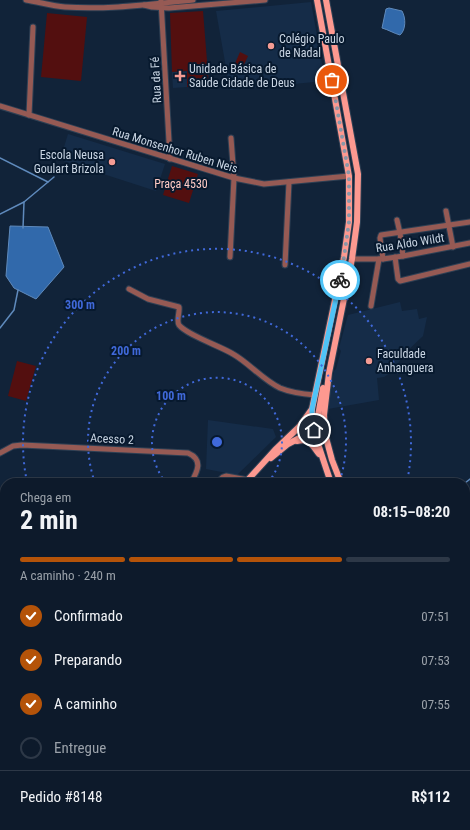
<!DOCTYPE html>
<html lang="pt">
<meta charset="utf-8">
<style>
body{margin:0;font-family:"Roboto Condensed",sans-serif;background:#1b2737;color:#f1f3f6;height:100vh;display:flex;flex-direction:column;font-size:15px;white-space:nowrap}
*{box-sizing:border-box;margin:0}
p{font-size:13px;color:#9aa1a9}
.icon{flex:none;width:22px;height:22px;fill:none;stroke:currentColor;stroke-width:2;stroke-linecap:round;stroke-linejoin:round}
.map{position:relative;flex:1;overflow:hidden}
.side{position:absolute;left:0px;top:478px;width:470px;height:352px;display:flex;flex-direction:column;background:#0d1a2b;border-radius:16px 16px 0 0;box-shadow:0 1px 3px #0004,0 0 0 1px #2d3847}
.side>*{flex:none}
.pin{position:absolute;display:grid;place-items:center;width:34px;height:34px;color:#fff;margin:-17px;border:2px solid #fff;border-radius:50%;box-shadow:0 1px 4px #0007}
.courier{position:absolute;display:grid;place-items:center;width:40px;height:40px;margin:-20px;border:3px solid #4fc3f7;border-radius:50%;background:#fff;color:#222;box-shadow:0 1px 5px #0007}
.headline em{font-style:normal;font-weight:700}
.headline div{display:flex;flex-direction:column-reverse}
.headline{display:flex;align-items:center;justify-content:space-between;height:68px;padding:0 20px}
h1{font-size:26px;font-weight:700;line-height:30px}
.bar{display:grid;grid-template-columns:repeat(4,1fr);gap:6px 4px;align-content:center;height:48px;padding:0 20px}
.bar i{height:5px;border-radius:3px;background:#2d3847}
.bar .current{background:#b45309}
.bar p{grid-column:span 4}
.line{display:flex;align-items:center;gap:10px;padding:0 20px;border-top:1px solid #2d3847}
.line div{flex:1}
ol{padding:0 20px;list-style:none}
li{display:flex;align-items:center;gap:12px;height:44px}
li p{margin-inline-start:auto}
li .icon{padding:4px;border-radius:50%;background:#b45309;color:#fff;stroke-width:4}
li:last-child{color:#9aa1a9}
li i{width:22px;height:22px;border:2px solid #2d3847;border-radius:50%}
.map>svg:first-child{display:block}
</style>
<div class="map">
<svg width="470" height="830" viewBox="0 0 470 830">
<rect width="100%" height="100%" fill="#112339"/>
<g fill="#152c48">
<polygon points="311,2 325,81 230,90 216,11"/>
<polygon points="187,71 187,87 173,88 172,72"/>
<polygon points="68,134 165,164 156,191 60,160"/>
<polygon points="400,302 402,311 417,309 419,319 427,317 423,336 405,353 393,371 384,377 377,378 379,400 328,409 329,393 334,371 336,369 341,351 339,348 348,315"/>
<polygon points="208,420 273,429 276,437 237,475 206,469"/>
</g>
<g fill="#530f0f">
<polygon points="203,11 209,86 187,87 187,71 172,72 170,13"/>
<polygon points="47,13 87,17 81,81 41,77"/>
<polygon points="240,52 248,56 241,71 233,68"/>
<polygon points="172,166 198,174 189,203 163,195"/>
<polygon points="17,361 36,366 26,401 8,396"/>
<polygon points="94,825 152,825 154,830 92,830"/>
</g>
<polygon fill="#7b2623" points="122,825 152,825 154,830 121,830"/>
<g fill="#3169ab" stroke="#5f8abc">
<path d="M389 8 402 11C406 18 406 30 400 35 393 33 389 30 382 28L386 9Z"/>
<polygon points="10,226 48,227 64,267 36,299 14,288 6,276"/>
</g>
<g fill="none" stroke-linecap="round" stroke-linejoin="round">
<g stroke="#5f8abc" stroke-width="1.5">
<polyline points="0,158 48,182"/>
<polyline points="0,214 24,202 54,177"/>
<polyline points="23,228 24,202"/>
<polyline points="0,328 14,310 18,290"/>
<polyline points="465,483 470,479"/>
</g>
<g stroke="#2f4054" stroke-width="7">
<g id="minor">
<path d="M26 0C39 2 52 6 65 7 108 10 151 4 193 0"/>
<polyline points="161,1 170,159"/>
<polyline points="144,5 152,7 169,8 265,0"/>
<polyline points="0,106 234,178 264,184 349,176"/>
<polyline points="29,115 33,27"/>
<polyline points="446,211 453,247"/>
<polyline points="397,220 400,233 403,256"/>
<polyline points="230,257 234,178 231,138"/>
<polyline points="395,257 398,279 400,281 470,264"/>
<polyline points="352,259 383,259 403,256 470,243"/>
<polyline points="383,259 380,238 381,235 470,222"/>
<polyline points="285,265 289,182"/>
<path d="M129 289 148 299 179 307C180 312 176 321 179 325 187 335 220 346 233 354 249 363 263 380 280 388 292 393 303 394 315 395"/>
<polyline points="371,306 379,259"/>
<path d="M0 453 13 446 22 445 188 453C204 460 197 472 191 483"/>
<polyline points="217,483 223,477 226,476 248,480"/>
<polyline points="0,626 5,628"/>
<polyline points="0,677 5,676"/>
<polyline points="0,723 5,721"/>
<polyline points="465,777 470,777"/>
<polyline points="0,825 5,823"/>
<polyline points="204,825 206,830"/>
<polyline points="235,825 236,830"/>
<polyline points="175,826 176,830"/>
<polyline points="34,830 36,825"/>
<polyline points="88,830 90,825"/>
<polyline points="425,830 433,825"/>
</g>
</g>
<g stroke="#2f4054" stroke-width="8">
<g id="major">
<polyline points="326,0 358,174 357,222 352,259 329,373 324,415 325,434 332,460 341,483"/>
<polyline points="312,411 312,426 331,483"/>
<path d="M297 441C310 438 312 445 319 454"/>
<polyline points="271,458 288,444 309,433 316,427 323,388"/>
<polyline points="245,483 275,450 299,427 312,409 344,257 349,222 349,176 317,0"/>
<polyline points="465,669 470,670"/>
<polyline points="465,676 470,674"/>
<polyline points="264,825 264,830"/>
<polyline points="270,825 272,830"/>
<polyline points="431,825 432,830"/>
<polyline points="440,825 440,830"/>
</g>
</g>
<use href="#minor" stroke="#965a54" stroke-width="5"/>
<use href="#major" stroke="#fd9990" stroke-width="6"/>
</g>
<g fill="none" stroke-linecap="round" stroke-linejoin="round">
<polyline stroke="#8997a8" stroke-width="4" stroke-dasharray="0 7.2" points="332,80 349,176 349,222 344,257 340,280"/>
<polyline stroke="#4fc3f7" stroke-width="5" points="314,430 312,418 312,409 340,280"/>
</g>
<g fill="none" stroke="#4069da" stroke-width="2" stroke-dasharray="2 4">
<path d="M166 483A65 65 0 1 1 268 483"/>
<path d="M95 483A129 129 0 1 1 339 483"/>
<path d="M27 482A194 194 0 1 1 407 482"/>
</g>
<g fill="#f59c94" stroke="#07192e" stroke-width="1.5">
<circle cx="271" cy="46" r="4"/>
<path d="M178 70h4v4h4v4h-4v4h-4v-4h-4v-4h4z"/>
<circle cx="112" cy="162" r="4"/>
<circle cx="369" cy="361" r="4"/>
</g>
<g text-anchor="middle" stroke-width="4" stroke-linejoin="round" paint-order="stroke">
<g font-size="12" fill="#cad6e4" stroke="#07192e" text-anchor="start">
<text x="279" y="43">Colégio Paulo<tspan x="279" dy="14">de Nadal</tspan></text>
<text x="189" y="73">Unidade Básica de<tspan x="189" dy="14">Saúde Cidade de Deus</tspan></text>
<text x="104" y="159" text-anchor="end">Escola Neusa<tspan x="104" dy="14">Goulart Brizola</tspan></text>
<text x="377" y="358">Faculdade<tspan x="377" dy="14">Anhanguera</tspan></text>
</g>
<g font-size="12" fill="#cad6e4" stroke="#07192e">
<text transform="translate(156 80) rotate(-93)" y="4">Rua da Fé</text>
<text transform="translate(175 150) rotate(17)" y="4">Rua Monsenhor Ruben Neis</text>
<text transform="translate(410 243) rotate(-9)" y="4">Rua Aldo Wildt</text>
<text transform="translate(112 439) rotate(3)" y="4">Acesso 2</text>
</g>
<g font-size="12" fill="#fecac4" stroke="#07192e">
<text x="181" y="188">Praça 4530</text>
</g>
</g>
<circle cx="217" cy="442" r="6" fill="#4069da" stroke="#07192e" stroke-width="2"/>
<g font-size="12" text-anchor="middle" font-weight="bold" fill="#4069da" stroke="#07192e" stroke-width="4" stroke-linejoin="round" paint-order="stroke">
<text x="80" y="309">300 m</text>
<text x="126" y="355">200 m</text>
<text x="171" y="400">100 m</text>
</g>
</svg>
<div class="pin" style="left:332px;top:80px;background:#ea580c"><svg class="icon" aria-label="bag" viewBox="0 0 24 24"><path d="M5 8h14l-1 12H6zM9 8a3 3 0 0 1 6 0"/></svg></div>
<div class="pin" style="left:314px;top:430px;background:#1f2937"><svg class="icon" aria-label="home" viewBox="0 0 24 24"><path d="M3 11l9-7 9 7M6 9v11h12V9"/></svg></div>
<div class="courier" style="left:340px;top:280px"><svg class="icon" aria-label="bike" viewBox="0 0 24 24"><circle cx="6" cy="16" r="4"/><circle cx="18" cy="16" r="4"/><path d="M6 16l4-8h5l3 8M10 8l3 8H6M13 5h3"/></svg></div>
<section class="side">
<div class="headline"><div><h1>2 min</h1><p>Chega em</p></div><em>08:15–08:20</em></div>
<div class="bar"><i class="current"></i><i class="current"></i><i class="current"></i><i></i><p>A caminho · 240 m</p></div>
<ol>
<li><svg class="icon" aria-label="check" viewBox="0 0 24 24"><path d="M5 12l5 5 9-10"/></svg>Confirmado<p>07:51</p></li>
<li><svg class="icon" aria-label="check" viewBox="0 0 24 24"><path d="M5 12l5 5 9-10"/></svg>Preparando<p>07:53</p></li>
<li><svg class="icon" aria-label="check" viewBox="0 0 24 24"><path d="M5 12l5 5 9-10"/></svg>A caminho<p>07:55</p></li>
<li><i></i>Entregue</li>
</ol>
<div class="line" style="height:52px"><div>Pedido #8148</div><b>R$112</b></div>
</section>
</div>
